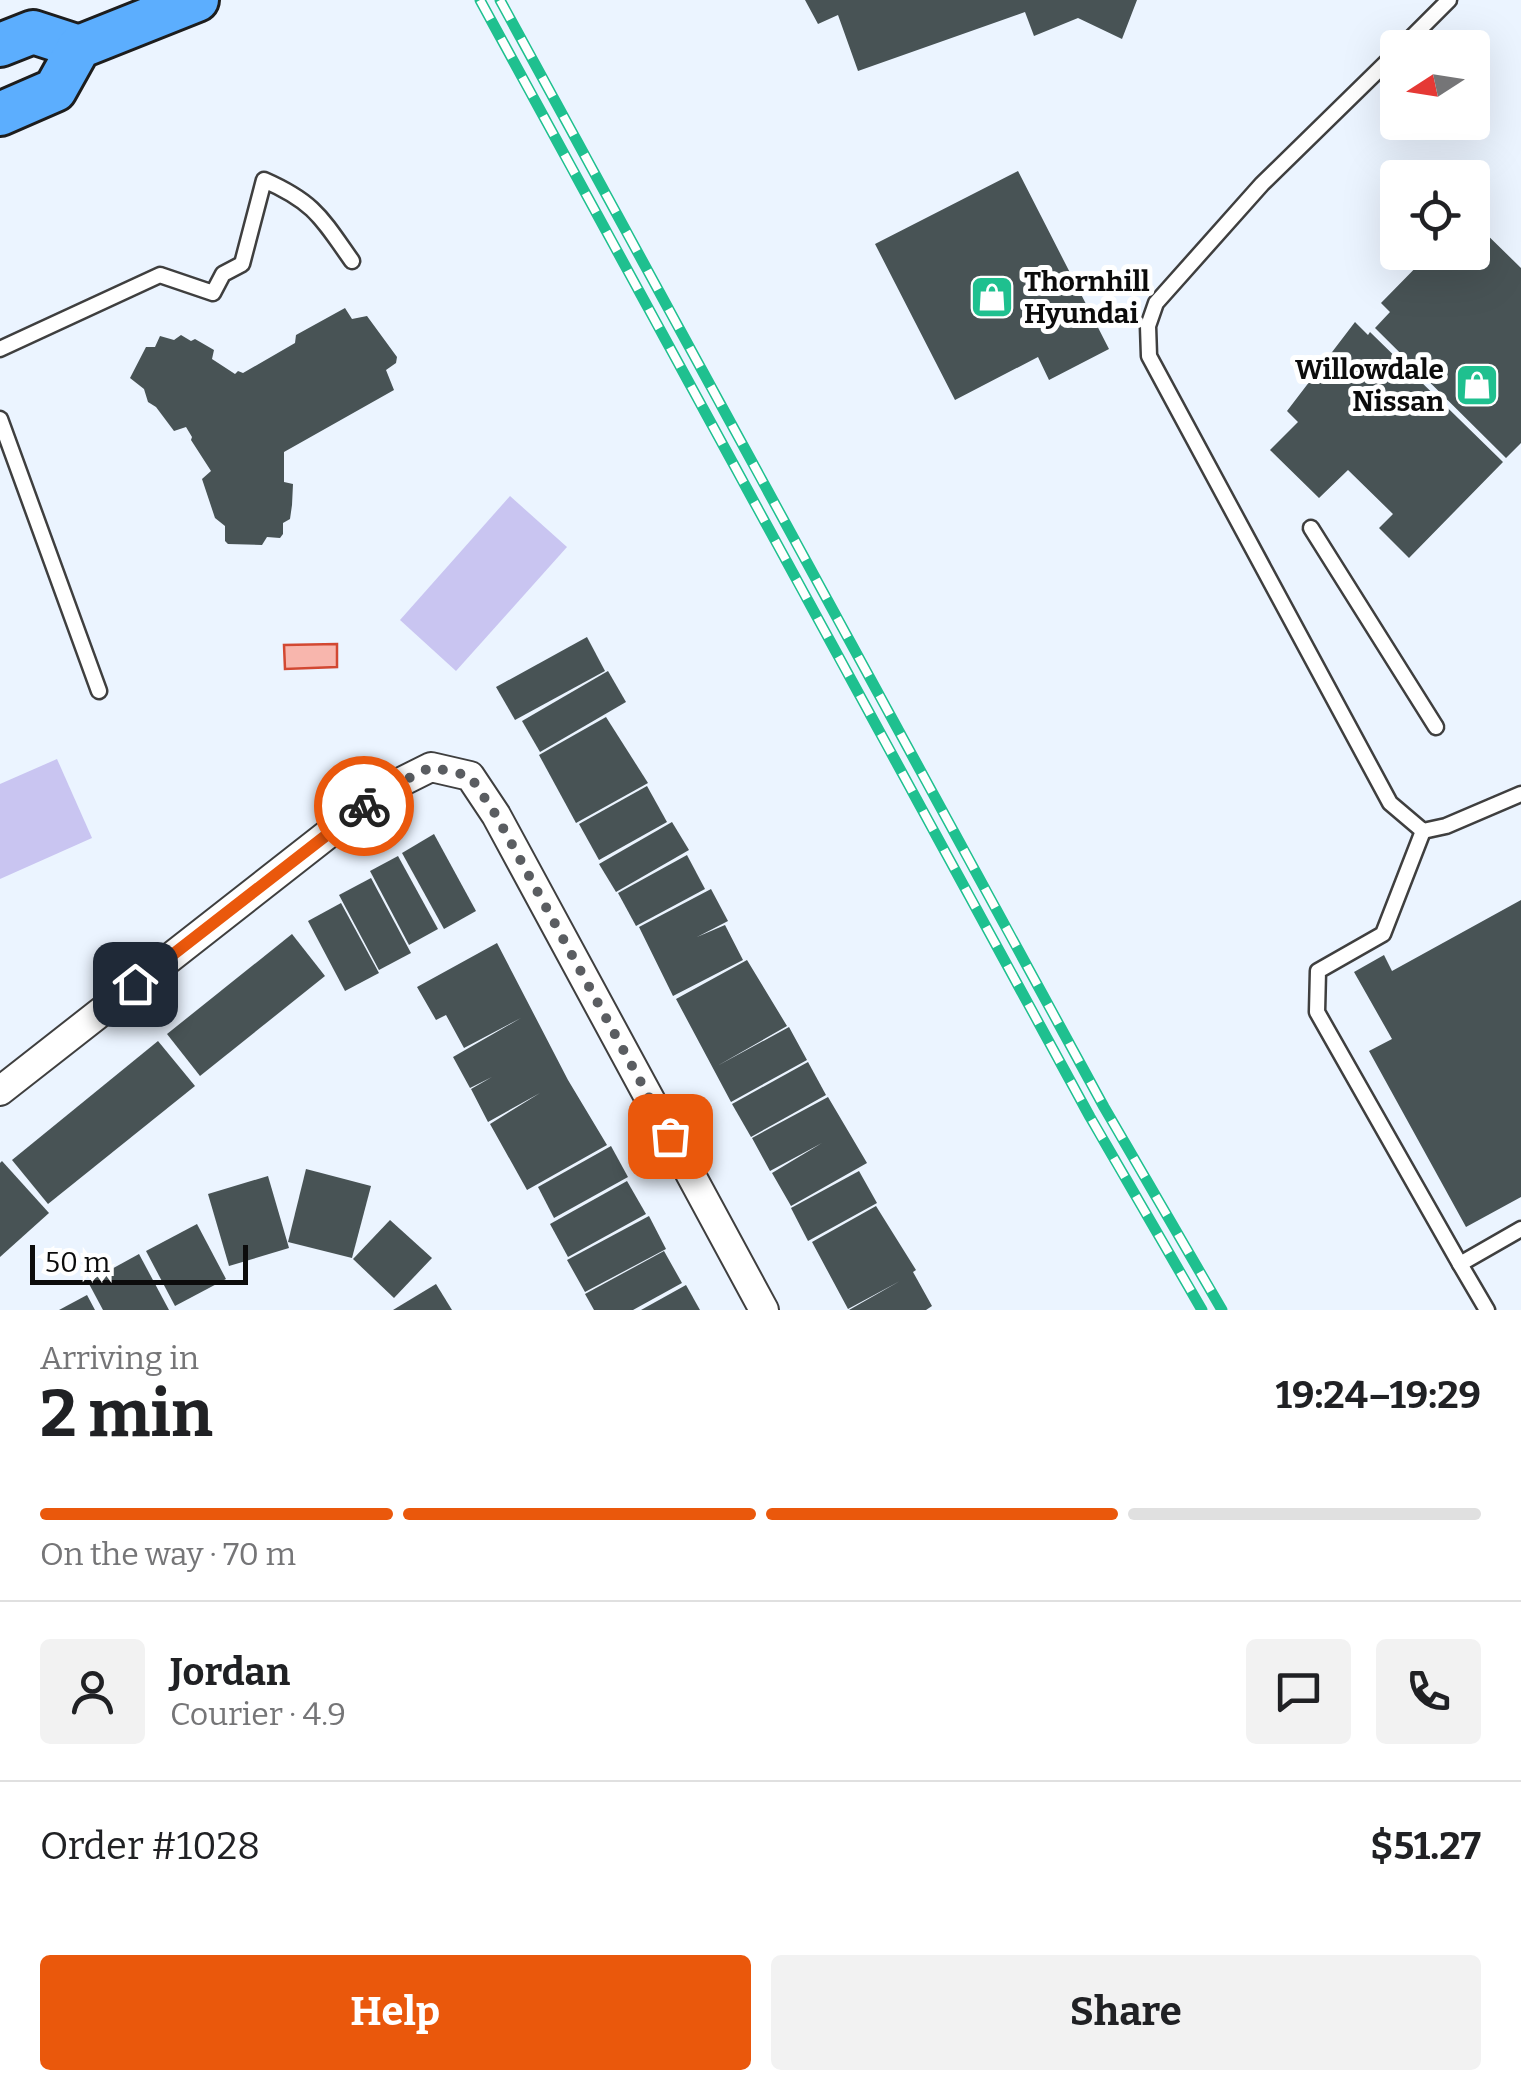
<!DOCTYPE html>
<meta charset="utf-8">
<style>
body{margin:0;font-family:Bitter,serif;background:#f2f2f2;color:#202124;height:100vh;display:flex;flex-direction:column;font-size:38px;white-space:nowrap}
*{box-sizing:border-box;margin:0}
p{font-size:32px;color:#757577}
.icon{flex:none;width:55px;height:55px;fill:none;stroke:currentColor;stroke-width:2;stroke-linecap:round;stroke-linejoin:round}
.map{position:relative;height:1310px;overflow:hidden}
.details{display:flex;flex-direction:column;background:#fff;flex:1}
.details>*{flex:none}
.needle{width:65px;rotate:258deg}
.fabs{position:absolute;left:1380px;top:30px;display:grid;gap:20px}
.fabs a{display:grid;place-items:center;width:110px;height:110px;border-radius:10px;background:#fff;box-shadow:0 10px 40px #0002;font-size:50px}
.scale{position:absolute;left:30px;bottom:25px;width:218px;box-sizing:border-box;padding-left:10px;border:5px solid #0c0c0c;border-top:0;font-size:28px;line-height:35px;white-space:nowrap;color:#0c0c0c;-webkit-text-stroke:8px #fff;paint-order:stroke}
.pin{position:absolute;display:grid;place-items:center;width:85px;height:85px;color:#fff;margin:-42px;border-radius:20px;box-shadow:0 5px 15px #0006}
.courier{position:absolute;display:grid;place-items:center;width:100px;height:100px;margin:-50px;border:8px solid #ea580c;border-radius:50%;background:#fff;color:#222;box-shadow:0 2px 12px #0007}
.head em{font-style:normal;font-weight:700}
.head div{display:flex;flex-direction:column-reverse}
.head{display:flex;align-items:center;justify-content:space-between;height:170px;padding:0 40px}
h1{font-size:65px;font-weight:700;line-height:75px}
.bar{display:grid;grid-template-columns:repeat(4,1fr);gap:15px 10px;align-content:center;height:120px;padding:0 40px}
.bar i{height:12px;border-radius:8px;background:#e0e0e0}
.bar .current{background:#ea580c}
.bar p{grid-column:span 4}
.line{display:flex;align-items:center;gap:25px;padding:0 40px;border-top:2px solid #e0e0e0}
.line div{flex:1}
.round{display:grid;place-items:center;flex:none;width:105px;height:105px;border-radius:10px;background:#f2f2f2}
.primary-button{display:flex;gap:20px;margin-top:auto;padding:20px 40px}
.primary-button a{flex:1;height:115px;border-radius:10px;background:#ea580c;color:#fff;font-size:40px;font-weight:700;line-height:115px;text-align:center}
.primary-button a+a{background:#f2f2f2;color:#202124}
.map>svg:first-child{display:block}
</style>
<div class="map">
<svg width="1521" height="1310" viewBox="0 0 1521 1310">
<rect width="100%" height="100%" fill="#ebf4ff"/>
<g fill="#c9c5f1">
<polygon points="510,496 567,547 456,671 400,620"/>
<polygon points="57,759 92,838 0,879 0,784"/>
</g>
<polygon fill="#f8b6ad" stroke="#d24832" stroke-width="2.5" points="337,644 337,667 285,669 284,645"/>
<g fill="#485355">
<polygon points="805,0 1137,0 1122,39 1078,18 1034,36 1025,12 858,71 838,15 818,24"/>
<polygon points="1018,171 1109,349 1049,380 1038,357 955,400 875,244"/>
<polygon points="1472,220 1521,268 1521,443 1506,458 1375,328 1390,312 1381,303 1431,252 1472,252"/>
<polygon points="345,308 352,319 367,316 397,357 396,363 386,370 394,390 284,452 284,482 293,484 292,505 290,519 283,523 283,534 280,538 267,537 262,545 228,544 225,541 225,526 215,518 202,479 211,471 191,440 192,437 186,427 174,431 156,407 148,402 144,389 130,378 146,347 155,347 160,336 174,340 181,335 191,341 195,339 214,350 212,359 235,374 238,371 243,373 295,343 296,335"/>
<polygon points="1355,322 1368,335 1370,332 1503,462 1409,558 1379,528 1393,514 1348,470 1319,498 1270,450 1298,422 1287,411"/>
<polygon points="587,637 605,671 515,720 496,687"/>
<polygon points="608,671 626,702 540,752 522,721"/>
<polygon points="606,717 648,783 576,823 539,755"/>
<polygon points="647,786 667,822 599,860 579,824"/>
<polygon points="672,822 689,850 616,892 599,864"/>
<polygon points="434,834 476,911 444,929 402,853"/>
<polygon points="687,855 705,889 636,926 618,893"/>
<polygon points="398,856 438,929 409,945 370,871"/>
<polygon points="371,878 411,953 379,970 339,895"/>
<polygon points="711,889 728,921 697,937 725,925 743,960 673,996 639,927"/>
<polygon points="1521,900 1521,1197 1466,1227 1369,1051 1392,1039 1354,972 1384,955 1392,971"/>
<polygon points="341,903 379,973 345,991 308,921"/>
<polygon points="292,934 325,976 200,1076 167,1034"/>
<polygon points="497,943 568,1080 607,1145 527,1190 490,1124 540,1093 488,1122 471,1089 492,1077 470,1088 453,1057 521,1018 464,1048 446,1015 436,1020 417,987"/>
<polygon points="747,960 787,1026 717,1066 789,1027 807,1060 731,1102 676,999"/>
<polygon points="158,1041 195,1086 48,1204 12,1160"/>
<polygon points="808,1062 826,1095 751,1137 732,1104"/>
<polygon points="828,1097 867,1163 791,1206 772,1173 822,1143 770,1171 752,1138"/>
<polygon points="611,1146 628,1177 554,1218 538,1187"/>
<polygon points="2,1161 49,1213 0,1257 0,1163"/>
<polygon points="306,1169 371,1186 352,1258 288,1242"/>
<polygon points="859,1171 877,1203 808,1241 791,1208"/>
<polygon points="268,1176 289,1248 229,1266 208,1194"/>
<polygon points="627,1181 646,1214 568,1257 550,1224"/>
<polygon points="876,1206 916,1270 913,1272 932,1306 926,1310 849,1310 900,1281 848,1309 812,1242"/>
<polygon points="649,1216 666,1249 585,1292 567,1260"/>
<polygon points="390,1220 432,1258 394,1298 353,1259"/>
<polygon points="197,1224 226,1279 175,1306 146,1251"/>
<polygon points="664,1251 682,1283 633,1310 594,1310 585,1294"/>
<polygon points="139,1254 169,1310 103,1310 88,1282"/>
<polygon points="436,1284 452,1310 393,1310"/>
<polygon points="686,1285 700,1310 641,1310"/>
<polygon points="87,1295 95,1310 59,1310"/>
</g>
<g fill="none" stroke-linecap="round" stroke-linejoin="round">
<g stroke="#3f3f3f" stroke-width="19">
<g id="service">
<polyline points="1401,48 1449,0"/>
<polyline points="1398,51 1262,184 1156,303 1148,326 1149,356 1390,803 1423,831 1446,826 1521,794"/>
<path d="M0 349 160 275 213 293 223 274 242 264 264 180C314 202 321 217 352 261"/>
<polyline points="0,419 99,691"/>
<polyline points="1311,528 1436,727"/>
<polyline points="1423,831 1383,934 1318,971 1317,1012 1460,1264 1521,1229"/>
<polyline points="1460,1264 1487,1310"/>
</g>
</g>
<g stroke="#3f3f3f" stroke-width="32">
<polyline id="minor" points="0,1091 383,791 431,767 470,776 496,815 764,1310"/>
</g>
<g stroke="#1d1d1d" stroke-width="48">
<g id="primary">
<polyline points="0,45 33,32 79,47"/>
<polyline points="0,114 55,90 79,47 197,0"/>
</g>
</g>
<use href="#service" stroke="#fff" stroke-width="14"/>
<use href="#minor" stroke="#fff" stroke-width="28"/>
<use href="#primary" stroke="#5caefe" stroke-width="42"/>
<g stroke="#1fc08f" stroke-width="11">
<g id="rail">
<polyline points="480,0 1090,1117 1202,1310"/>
<polyline points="500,0 1104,1107 1222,1310"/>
</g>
</g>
<use href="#rail" stroke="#fff" stroke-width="8" stroke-dasharray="22" stroke-linecap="butt"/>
</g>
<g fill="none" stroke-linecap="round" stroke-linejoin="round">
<polyline stroke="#5a5d61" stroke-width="10" stroke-dasharray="0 18" points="364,806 383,791 431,767 470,776 496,815 670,1136"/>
<polyline stroke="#ea580c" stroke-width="12" points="135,984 364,806"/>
</g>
<defs>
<g id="shop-square" transform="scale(2.25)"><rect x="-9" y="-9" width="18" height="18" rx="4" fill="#1fc08f" stroke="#fff"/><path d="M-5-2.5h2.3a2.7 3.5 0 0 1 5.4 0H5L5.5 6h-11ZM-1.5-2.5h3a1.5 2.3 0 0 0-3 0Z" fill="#fff"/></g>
</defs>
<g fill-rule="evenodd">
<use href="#shop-square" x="992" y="297"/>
<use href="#shop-square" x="1477" y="385"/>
</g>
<g text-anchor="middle" stroke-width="10" stroke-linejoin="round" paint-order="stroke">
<g font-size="28" font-weight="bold" fill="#0c0c0c" stroke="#fff" text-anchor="start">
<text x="1024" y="291">Thornhill<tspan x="1024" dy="32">Hyundai</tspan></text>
<text x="1444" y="379" text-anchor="end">Willowdale<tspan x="1444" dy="32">Nissan</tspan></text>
</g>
</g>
</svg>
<div class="fabs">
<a><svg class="needle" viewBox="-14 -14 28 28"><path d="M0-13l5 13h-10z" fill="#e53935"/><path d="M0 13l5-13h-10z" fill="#757577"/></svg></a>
<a><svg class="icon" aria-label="locate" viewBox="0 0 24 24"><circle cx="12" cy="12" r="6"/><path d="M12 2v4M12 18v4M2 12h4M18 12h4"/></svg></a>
</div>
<div class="scale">50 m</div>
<div class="pin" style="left:670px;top:1136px;background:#ea580c"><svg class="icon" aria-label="bag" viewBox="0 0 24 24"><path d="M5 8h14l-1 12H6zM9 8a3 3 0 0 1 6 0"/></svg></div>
<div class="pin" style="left:135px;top:984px;background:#1f2937"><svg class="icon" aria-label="home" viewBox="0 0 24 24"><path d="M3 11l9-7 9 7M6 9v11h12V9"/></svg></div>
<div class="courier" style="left:364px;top:806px"><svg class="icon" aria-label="bike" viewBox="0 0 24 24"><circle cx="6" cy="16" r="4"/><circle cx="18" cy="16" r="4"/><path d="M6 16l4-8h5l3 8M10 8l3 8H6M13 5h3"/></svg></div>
</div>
<section class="details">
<div class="head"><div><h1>2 min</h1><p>Arriving in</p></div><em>19:24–19:29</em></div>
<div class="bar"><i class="current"></i><i class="current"></i><i class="current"></i><i></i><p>On the way · 70 m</p></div>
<div class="line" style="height:180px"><a class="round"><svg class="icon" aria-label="person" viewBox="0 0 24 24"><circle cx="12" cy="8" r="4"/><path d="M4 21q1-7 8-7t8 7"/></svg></a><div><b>Jordan</b><p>Courier · 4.9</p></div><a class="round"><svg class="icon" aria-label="chat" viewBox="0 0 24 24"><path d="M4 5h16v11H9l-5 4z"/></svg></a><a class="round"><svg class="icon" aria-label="phone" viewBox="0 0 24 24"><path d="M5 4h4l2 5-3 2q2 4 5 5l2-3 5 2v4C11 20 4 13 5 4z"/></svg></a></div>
<div class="line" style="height:130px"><div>Order #1028</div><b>$51.27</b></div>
<div class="primary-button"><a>Help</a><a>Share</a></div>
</section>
